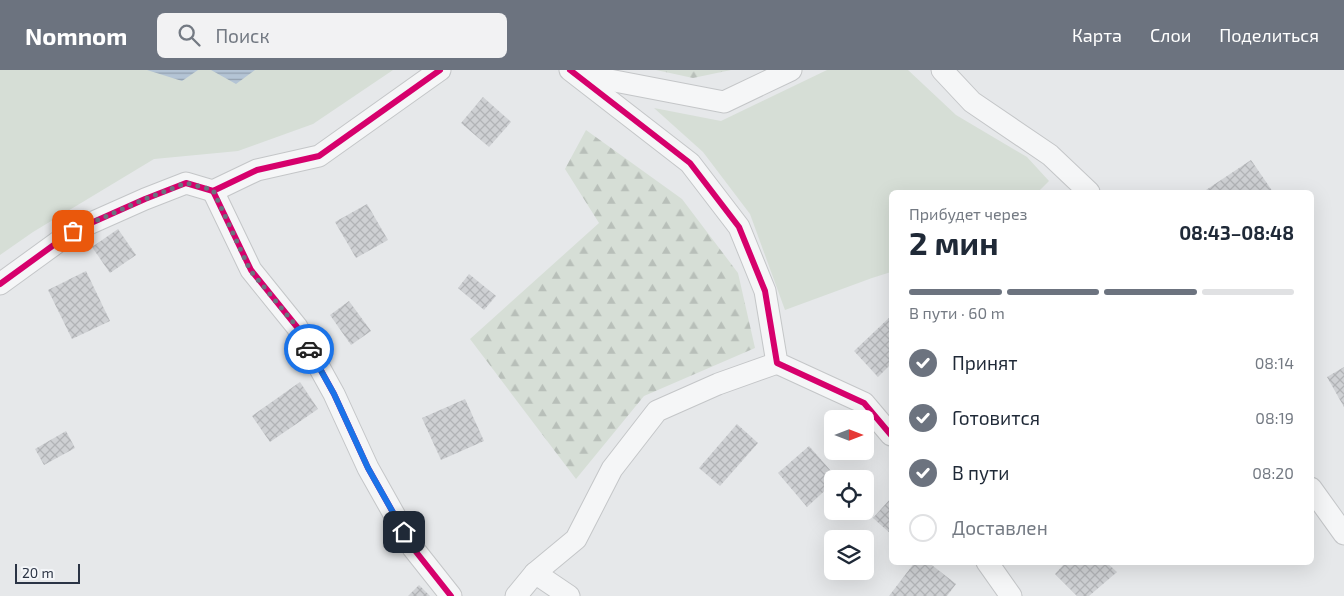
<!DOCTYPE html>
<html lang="ru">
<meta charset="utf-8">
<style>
body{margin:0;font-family:"Exo 2",sans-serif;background:#f2f2f3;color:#1f2937;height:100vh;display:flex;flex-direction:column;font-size:19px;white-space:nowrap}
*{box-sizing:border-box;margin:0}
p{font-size:16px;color:#747a83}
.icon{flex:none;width:28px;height:28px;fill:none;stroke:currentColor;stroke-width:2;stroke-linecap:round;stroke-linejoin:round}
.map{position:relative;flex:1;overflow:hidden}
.drawer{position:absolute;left:889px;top:120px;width:425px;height:375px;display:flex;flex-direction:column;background:#fff;border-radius:8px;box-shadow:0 5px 20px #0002}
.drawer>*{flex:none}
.needle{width:32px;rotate:90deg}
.tools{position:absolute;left:824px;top:340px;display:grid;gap:10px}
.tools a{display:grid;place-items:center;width:50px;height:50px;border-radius:8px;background:#fff;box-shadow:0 5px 20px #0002;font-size:25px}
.scale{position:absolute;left:15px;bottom:12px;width:65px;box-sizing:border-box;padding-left:5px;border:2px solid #2b3445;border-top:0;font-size:14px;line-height:18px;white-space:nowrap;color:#2b3445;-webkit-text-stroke:4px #f4f6f9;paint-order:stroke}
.pin{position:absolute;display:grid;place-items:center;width:42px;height:42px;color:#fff;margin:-21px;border-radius:10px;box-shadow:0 2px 8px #0006}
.courier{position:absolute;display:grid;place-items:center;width:50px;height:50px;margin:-25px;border:4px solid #1a73e8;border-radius:50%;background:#fff;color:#222;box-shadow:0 1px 6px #0007}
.overview em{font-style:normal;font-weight:700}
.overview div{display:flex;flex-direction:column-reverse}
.overview{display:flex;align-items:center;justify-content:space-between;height:85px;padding:0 20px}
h1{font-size:32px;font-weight:700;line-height:38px}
.bar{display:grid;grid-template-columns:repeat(4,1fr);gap:8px 5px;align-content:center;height:60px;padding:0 20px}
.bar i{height:6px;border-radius:4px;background:#e0e1e3}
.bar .active{background:#6c737f}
.bar p{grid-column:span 4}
ol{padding:0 20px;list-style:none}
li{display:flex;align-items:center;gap:15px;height:55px}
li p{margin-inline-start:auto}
li .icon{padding:5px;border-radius:50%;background:#6c737f;color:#fff;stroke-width:4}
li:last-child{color:#747a83}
li i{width:28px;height:28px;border:2px solid #e0e1e3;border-radius:50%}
header{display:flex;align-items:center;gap:30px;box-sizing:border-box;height:70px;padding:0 25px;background:#6c737f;color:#fff}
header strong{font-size:24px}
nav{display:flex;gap:28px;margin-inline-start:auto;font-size:18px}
.search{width:350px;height:45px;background:#f2f2f3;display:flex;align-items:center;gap:12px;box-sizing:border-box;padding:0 18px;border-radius:8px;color:#747a83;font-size:19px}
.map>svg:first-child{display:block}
</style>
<header>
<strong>Nomnom</strong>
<div class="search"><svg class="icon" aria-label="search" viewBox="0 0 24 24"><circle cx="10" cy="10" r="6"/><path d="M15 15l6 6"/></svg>Поиск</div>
<nav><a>Карта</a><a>Слои</a><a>Поделиться</a></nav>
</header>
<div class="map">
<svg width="1344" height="526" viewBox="0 0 1344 526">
<defs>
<pattern id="forest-firs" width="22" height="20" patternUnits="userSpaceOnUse" patternTransform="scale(1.25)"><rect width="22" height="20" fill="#d6ded6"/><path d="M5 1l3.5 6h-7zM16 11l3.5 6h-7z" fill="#b8bfb9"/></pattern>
<pattern id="water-rules" width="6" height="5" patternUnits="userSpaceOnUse" patternTransform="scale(1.25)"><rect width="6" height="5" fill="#b4c4d5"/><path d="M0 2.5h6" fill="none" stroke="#93a0af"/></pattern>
<pattern id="building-cross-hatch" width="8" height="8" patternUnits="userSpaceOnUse" patternTransform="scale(1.25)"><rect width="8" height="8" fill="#ced0d3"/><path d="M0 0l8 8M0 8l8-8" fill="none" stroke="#b1b3b6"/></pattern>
</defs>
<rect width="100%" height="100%" fill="#e6e8ea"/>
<g fill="#d6ded6">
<polygon points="0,0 393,0 313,54 238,81 154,89 33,162 0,185"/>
<polygon points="827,0 908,0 956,45 1027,87 1049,111 1038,122 891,122 891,202 872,208 785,240 750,144 703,82 654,38 721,51"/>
</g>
<g fill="url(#forest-firs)">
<polygon points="656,0 731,0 693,8"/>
<polygon points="586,60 682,129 738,203 755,278 644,326 576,409 470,269 599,153 565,99"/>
</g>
<g fill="url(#water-rules)">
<polygon points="147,0 198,0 182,11"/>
<polygon points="211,0 255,0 236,14"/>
</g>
<g fill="url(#building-cross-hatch)">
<polygon points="483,27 511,52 489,77 461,53"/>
<polygon points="1251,90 1273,122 1203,122"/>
<polygon points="367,134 388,170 356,188 335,152"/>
<polygon points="118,159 136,185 110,203 92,177"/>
<polygon points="86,201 110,251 72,269 48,220"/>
<polygon points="469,204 496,226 484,240 458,218"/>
<polygon points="349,231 371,261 351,275 330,245"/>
<polygon points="891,246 891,294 878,307 854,281"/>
<polygon points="1344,297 1344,337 1327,307"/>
<polygon points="300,312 318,339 270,372 252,346"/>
<polygon points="465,329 484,371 441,390 422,348"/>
<polygon points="737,354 758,373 720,416 699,398"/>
<polygon points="66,361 75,378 44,395 35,379"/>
<polygon points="809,376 838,409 832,409 832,414 807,437 778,403"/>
<polygon points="891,428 891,464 873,448"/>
<polygon points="915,492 928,492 956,514 947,526 889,526"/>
<polygon points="1066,492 1106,492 1117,502 1089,526 1077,526 1055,504"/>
<polygon points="419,515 430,526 408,526"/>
</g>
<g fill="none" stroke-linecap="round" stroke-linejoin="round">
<g stroke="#c4c6c8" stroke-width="23">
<g id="minor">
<polyline points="570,0 690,93 739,157 765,221 777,293 864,333 891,365"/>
<polyline points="942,0 972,32 1050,85 1089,122"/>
<polyline points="578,4 724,32 791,0"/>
<polyline points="213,121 251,200 297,257 334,324 368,398 413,478 451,526"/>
<polyline points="0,214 73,161 145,129 186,113 213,121 257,100 319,86 440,0"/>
<polyline points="1311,418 1344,464"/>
<polyline points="987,492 1011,526"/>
<polyline points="535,503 569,526"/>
<polyline points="516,526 535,503 576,469 612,399 657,341 718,314 777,293"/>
</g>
</g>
<use href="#minor" stroke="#f5f6f7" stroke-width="21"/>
<g stroke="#f4f6f9" stroke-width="9">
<g id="cycleway">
<polyline points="570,0 690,93 739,157 765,221 777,293 864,333 891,365"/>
<polyline points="213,121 251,200 297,257 334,324 368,398 413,478 451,526"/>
<polyline points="0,214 73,161 145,129 186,113 213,121 257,100 319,86 440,0"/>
</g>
</g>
<use href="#cycleway" stroke="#d6006c" stroke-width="6"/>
</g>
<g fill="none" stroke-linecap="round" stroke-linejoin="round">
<polyline stroke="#6c737f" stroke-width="5" stroke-dasharray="0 9" points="73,161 145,129 186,113 213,120 250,200 297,257 309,279"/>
<polyline stroke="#1a73e8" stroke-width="6" points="309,279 334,324 368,398 404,462"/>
</g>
</svg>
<div class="tools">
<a><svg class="needle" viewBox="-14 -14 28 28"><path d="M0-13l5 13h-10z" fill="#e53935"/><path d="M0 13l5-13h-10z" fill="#747a83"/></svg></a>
<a><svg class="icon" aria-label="locate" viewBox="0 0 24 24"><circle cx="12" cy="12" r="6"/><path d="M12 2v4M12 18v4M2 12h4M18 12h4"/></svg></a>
<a><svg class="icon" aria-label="layers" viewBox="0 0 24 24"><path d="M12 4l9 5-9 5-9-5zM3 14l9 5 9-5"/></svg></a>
</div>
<div class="scale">20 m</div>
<div class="pin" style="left:73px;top:161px;background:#ea580c"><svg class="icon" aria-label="bag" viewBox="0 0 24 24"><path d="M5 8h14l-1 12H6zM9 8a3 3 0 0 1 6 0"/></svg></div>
<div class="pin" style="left:404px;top:462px;background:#1f2937"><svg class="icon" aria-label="home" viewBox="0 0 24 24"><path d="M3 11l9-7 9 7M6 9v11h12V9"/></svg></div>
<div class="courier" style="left:309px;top:279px"><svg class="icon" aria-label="car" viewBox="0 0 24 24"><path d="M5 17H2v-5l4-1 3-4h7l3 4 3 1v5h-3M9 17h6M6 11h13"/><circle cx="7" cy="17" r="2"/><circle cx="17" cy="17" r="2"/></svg></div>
<section class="drawer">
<div class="overview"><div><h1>2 мин</h1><p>Прибудет через</p></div><em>08:43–08:48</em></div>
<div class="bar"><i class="active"></i><i class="active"></i><i class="active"></i><i></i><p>В пути · 60 m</p></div>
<ol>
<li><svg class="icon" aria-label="check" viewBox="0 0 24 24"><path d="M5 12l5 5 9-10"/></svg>Принят<p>08:14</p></li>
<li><svg class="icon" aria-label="check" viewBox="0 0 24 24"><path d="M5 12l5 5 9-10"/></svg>Готовится<p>08:19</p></li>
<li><svg class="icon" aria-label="check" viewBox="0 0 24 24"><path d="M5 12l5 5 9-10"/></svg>В пути<p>08:20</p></li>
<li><i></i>Доставлен</li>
</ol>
</section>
</div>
